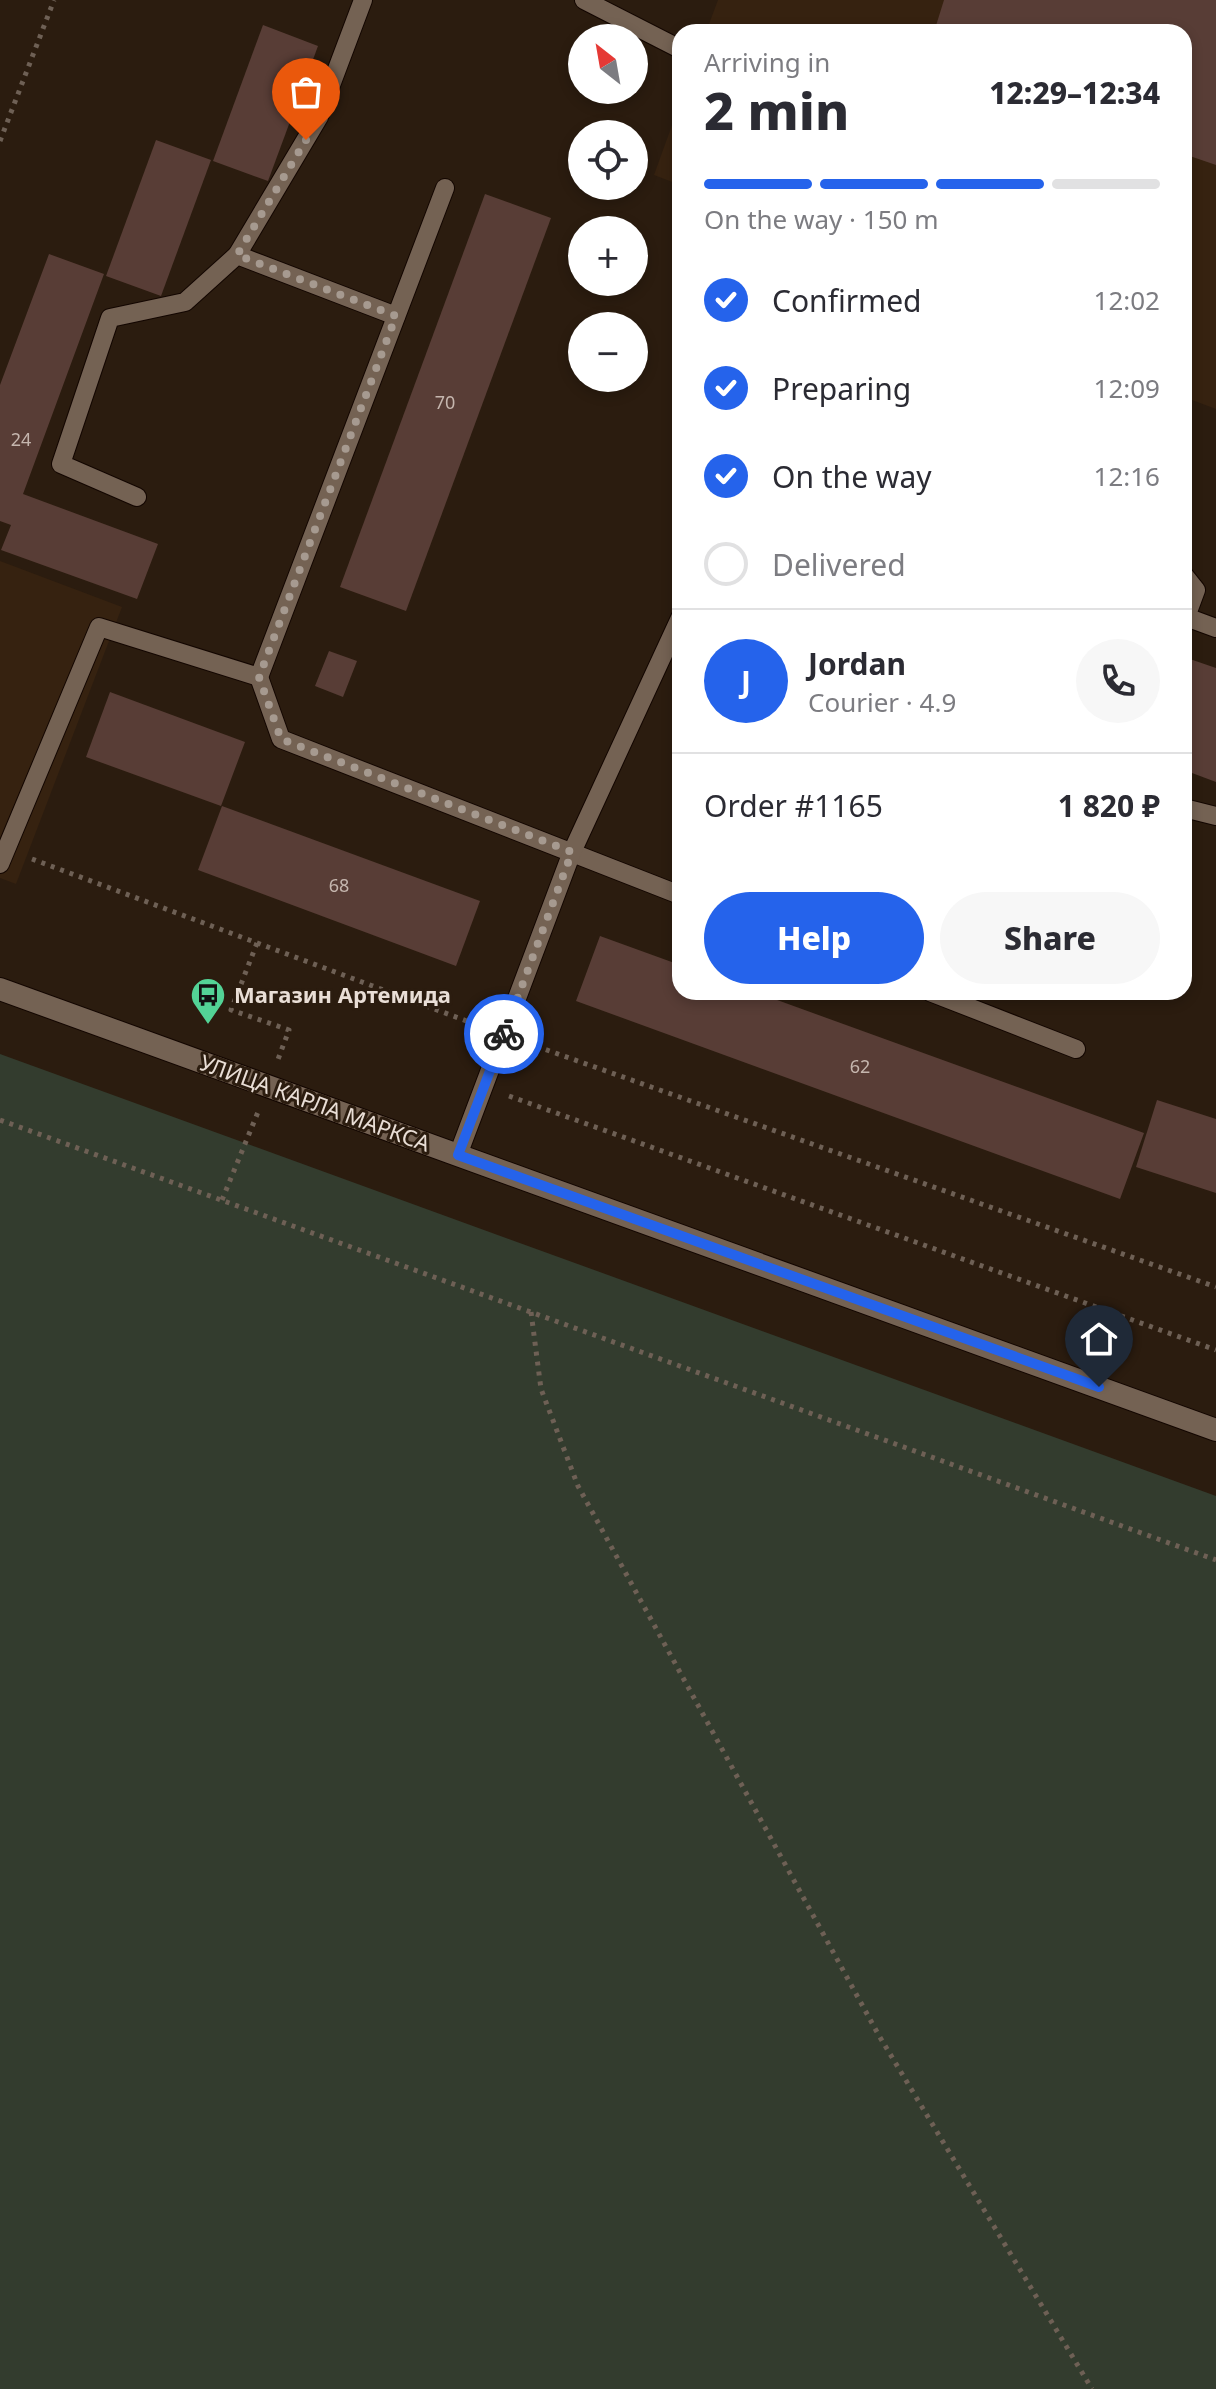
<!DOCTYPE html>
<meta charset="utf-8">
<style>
body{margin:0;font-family:"Noto Sans",sans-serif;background:#f7f7f7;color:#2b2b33;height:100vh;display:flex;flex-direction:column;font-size:30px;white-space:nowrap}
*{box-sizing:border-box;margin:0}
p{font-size:26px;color:#7c7c81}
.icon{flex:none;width:44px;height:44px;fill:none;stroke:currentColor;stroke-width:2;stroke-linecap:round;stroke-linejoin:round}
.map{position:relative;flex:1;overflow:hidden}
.drawer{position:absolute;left:672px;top:24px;width:520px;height:976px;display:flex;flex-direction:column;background:#fff;border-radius:24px;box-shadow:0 4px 12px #0003}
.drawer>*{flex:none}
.needle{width:52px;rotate:329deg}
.buttons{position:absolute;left:568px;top:24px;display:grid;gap:16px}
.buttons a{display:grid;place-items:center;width:80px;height:80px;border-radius:50%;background:#fff;box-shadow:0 4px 12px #0003;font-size:40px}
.pin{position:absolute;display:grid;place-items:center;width:68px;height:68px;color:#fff;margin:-82px -34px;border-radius:50% 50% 50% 0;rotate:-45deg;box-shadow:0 0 8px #0007}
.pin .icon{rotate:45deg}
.courier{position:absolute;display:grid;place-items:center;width:80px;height:80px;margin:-40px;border:6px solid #2563eb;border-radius:50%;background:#fff;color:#222;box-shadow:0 2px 10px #0007}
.head em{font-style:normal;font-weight:800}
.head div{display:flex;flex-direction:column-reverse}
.head{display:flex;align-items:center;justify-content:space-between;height:136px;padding:0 32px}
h1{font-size:52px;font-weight:800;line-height:60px}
.bar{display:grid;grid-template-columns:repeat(4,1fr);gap:12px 8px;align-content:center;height:96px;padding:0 32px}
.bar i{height:10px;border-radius:6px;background:#e1e1e2}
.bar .selected{background:#2563eb}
.bar p{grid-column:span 4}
.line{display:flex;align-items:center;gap:20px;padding:0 32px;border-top:2px solid #e1e1e2}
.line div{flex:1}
.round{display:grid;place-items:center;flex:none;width:84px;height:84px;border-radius:42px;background:#f7f7f7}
ol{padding:0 32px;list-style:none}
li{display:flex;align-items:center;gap:24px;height:88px}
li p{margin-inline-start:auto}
li .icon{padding:8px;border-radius:50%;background:#2563eb;color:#fff;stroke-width:4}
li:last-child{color:#7c7c81}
li i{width:44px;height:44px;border:4px solid #e1e1e2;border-radius:50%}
.primary-button{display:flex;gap:16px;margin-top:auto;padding:16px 32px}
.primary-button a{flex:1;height:92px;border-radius:48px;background:#2563eb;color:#fff;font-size:32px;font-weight:800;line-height:92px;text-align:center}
.primary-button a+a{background:#f7f7f7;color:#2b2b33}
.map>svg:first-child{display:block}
</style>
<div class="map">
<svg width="1216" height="2389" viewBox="0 0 1216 2389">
<rect width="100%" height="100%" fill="#2b1c0f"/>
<g fill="#362210">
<polygon points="718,0 1216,0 1216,409 1184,397 1184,32 706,32"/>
<polygon points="680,103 680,185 654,175"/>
<polygon points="0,561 122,607 16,884 0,878"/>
</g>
<polygon fill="#333c2e" points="0,1054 1216,1496 1216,2389 0,2389"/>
<g fill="#583d36">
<polygon points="944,0 1216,0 1216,165 1184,154 1184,32 934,32"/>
<polygon points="263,25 318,46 268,181 213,161"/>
<polygon points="156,140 211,160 161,296 106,276"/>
<polygon points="485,194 551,218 406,611 340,587"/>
<polygon points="49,254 104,274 23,494 158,544 137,599 1,550 11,525 0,521 0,385"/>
<polygon points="329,651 357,661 343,697 315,686"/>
<polygon points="1184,657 1216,668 1216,782 1184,770"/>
<polygon points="110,692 245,742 221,806 86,757"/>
<polygon points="222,806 480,901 456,966 198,870"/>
<polygon points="600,936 680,965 680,992 755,992 1144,1133 1120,1199 576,1001"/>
<polygon points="1157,1100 1216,1119 1216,1193 1136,1167"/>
</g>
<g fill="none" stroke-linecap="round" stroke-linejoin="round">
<g stroke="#130600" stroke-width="20">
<g id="service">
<polyline points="584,0 680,49"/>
<polyline points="237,255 319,117 363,0"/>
<polyline points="137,497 61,464 110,318 185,302 237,255 396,316"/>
<polyline points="1184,575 1196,590 1186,617 1216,628"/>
<polyline points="259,677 281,739 680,895"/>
<polyline points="1184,808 1216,816"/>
<polyline points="0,864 99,627 259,677 445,188"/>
<polyline points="930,992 1076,1049"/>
<polyline points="458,1155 572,852 680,618"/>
</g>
</g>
<g stroke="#130600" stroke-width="24">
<polyline id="minor" points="0,989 1216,1430"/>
</g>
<g stroke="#6e6055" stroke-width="5" stroke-dasharray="4 6" stroke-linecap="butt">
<polyline points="0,141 54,0"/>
<polyline points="32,859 480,1026"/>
<polyline points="257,943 231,1010 289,1030 277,1062"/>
<polyline points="527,1043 1216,1287"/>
<polyline points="509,1096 1216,1350"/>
<polyline points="0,1120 1216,1560"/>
<polyline points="222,1200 258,1112"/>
<polyline points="531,1312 541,1389 578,1486 878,2034 1092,2389"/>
</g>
<use href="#service" stroke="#746253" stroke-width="18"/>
<use href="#minor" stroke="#746253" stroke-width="22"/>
</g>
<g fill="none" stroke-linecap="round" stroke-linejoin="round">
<polyline stroke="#a69a90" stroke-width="8" stroke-dasharray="0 14.4" points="306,140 237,255 396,316 259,677 281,739 572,852 504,1034"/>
<polyline stroke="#2563eb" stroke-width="10" points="504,1034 458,1155 1099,1387"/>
</g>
<defs>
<g id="bus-pin" transform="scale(1.8)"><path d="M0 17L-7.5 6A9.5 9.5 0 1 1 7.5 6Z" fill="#53d396" stroke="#2b1c0f"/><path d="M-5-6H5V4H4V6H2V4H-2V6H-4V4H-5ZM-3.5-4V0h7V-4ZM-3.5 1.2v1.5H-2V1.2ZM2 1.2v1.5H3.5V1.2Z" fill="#111"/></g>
</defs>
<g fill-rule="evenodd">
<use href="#bus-pin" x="208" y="995"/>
</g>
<g text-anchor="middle" stroke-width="6" stroke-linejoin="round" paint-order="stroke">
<g font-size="18" fill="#c5b6ae">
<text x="445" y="409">70</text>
<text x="21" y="446">24</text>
<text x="339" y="892">68</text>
<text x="860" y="1073">62</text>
</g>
<g font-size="22" font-weight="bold" fill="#e9ded6" stroke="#2b1c0f" text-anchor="start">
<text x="234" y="1003">Магазин Артемида</text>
</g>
<g font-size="22" fill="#e9ded6" stroke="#2b1c0f">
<text transform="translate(315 1103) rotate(20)" y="8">УЛИЦА КАРЛА МАРКСА</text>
</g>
</g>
</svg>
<div class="buttons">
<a><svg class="needle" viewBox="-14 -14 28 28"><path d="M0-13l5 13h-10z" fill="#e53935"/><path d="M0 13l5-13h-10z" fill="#7c7c81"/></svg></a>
<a><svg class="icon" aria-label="locate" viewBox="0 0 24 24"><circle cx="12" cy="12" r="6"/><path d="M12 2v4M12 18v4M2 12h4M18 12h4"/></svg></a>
<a>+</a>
<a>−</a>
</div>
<div class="pin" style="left:306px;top:140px;background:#ea580c"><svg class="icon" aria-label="bag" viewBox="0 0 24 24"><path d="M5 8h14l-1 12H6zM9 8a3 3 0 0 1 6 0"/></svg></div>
<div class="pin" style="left:1099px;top:1387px;background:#1f2937"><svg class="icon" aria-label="home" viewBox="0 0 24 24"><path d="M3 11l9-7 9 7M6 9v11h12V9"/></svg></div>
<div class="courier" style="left:504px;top:1034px"><svg class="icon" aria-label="bike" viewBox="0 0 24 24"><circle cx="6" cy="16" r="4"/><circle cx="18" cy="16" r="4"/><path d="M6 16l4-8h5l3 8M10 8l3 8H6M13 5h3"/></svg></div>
<section class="drawer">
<div class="head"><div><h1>2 min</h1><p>Arriving in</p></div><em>12:29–12:34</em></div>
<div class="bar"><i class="selected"></i><i class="selected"></i><i class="selected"></i><i></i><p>On the way · 150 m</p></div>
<ol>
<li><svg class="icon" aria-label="check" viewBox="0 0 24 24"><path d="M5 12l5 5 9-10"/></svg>Confirmed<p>12:02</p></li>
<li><svg class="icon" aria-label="check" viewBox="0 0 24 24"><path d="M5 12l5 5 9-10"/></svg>Preparing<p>12:09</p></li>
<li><svg class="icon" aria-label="check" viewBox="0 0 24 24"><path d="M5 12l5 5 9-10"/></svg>On the way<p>12:16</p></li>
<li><i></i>Delivered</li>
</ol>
<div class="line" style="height:144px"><b class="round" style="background:#2563eb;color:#fff">J</b><div><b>Jordan</b><p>Courier · 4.9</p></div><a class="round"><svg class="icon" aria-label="phone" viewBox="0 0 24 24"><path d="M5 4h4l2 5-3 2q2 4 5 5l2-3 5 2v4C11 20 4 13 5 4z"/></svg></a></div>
<div class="line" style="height:104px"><div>Order #1165</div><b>1 820 ₽</b></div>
<div class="primary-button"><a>Help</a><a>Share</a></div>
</section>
</div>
